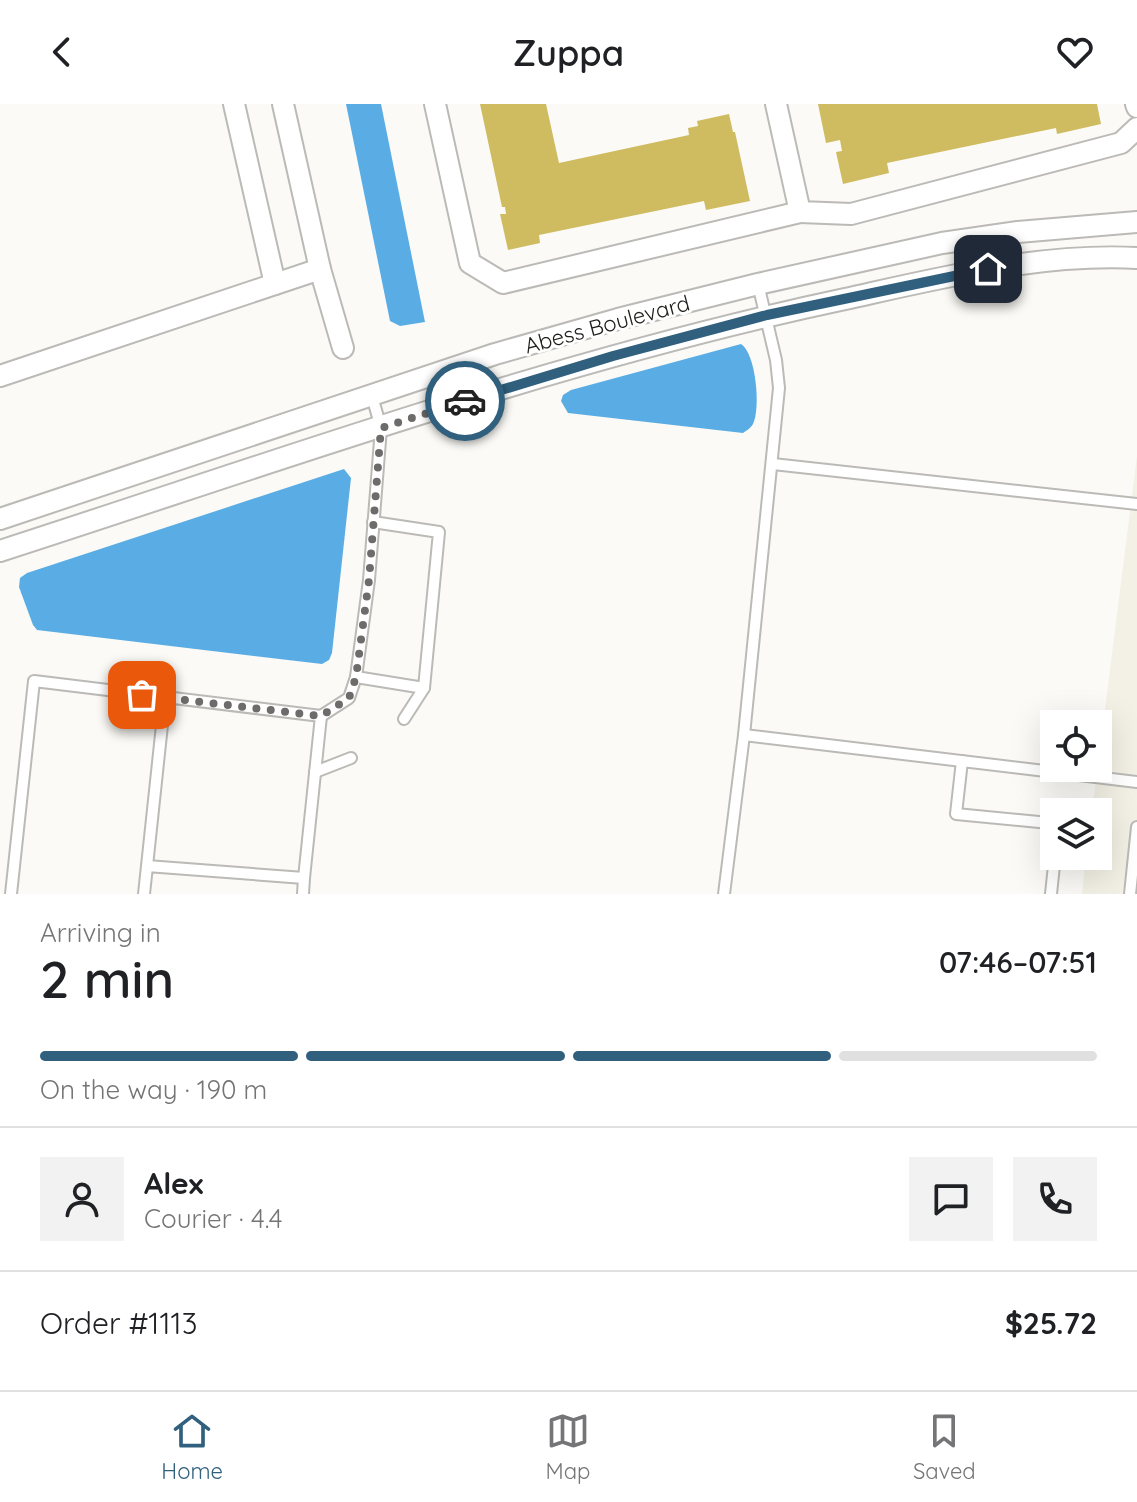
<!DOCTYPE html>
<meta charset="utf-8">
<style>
body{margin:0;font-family:Quicksand,sans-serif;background:#f2f2f2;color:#202124;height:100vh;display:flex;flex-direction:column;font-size:30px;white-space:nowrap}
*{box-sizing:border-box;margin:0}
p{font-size:26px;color:#757577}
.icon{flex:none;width:44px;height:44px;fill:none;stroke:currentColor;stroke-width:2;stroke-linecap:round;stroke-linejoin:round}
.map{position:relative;height:790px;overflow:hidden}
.drawer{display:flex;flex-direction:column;background:#fff;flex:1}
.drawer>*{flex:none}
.fabs{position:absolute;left:1040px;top:606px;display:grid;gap:16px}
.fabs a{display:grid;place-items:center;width:72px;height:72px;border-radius:0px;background:#fff;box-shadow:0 8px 32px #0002;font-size:40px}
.pin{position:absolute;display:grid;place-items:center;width:68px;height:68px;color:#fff;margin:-34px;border-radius:16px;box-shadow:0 4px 12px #0006}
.courier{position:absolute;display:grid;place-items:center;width:80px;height:80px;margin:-40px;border:6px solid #30607e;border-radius:50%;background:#fff;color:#222;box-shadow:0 2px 10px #0007}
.headline em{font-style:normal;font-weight:600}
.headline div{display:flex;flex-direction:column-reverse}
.headline{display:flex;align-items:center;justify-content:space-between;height:136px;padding:0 40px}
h1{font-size:52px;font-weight:600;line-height:60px}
.bar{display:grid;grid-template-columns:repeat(4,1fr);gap:12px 8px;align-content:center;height:96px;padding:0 40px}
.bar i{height:10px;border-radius:6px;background:#e0e0e0}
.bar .on{background:#30607e}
.bar p{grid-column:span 4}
.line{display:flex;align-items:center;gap:20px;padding:0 40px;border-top:2px solid #e0e0e0}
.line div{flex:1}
.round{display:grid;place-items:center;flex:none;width:84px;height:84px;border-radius:0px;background:#f2f2f2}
header{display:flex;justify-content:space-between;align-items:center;height:104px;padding:0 40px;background:#fff;font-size:36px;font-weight:600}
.dock{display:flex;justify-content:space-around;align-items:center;height:112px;border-top:2px solid #e0e0e0;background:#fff;font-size:22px;color:#757577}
.dock a{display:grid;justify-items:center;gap:4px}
.dock .on{color:#30607e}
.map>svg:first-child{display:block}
</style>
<header><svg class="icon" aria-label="back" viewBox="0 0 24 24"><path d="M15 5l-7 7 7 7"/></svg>Zuppa<svg class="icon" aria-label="heart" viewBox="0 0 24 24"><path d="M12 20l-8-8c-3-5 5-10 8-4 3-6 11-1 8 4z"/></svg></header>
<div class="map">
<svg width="1137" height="790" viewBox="0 0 1137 790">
<rect width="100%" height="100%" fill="#fbfaf6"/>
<polygon fill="#f3f1e5" points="1137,352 1137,790 1082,790 1086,752 1098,752 1098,708 1092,708"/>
<g fill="#59ade4">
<polygon points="346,0 381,0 425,218 400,222 390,217"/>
<path d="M741 240C756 249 761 305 753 320 750 325 747 326 743 329L568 309 561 297 563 291 571 286Z"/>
<polygon points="344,365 351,374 332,549 329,556 322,560 37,526 33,521 19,483 20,474 27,469"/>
</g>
<g fill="#cfbb60">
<polygon points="480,0 546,0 559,59 689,31 688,24 698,22 697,17 729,10 733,28 735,28 750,97 706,106 704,97 539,131 540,139 508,146 500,110 506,110 505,103 502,103"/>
<polygon points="818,0 1097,0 1101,20 1057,30 1056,24 887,59 889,69 843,80 836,48 842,47 840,36 826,39"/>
</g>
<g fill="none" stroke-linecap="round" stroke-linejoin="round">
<g stroke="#bbbab6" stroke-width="14">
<g id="lane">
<polyline points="773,360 1137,400"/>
<polyline points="356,573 424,584 439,428 373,418"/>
<polyline points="321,612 349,594 356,573 369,476 381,324 372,292"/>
<polyline points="404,615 424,584"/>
<polyline points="744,631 1137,678"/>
<polyline points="962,657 956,710 1049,719 1054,724"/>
<polyline points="315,668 351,654"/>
<polyline points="147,762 165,593"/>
<polyline points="11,790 34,577 321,612 304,774 147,762 144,790"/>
<polyline points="303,790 304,774"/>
<polyline points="724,790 744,631 779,284 776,256 758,180"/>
<polyline points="1051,790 1055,752"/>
<polyline points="1130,790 1137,723"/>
</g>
</g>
<g stroke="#bbbab6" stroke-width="24">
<g id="street">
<polyline points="234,0 275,180"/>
<polyline points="283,0 320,165"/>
<polyline points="435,0 470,159 503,179 800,108"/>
<polyline points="776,0 800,108 851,110 1121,39 1137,24"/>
<polyline points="1136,0 1137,3"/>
<polyline points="0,272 320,165 343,244"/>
<polyline points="0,415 495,250 618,215 758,180 942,139 1018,128 1137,118"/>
<path d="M0 447C279 357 557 256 845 195 940 174 1039 149 1137 154"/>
</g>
</g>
<use href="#lane" stroke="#fff" stroke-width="10"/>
<use href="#street" stroke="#fff" stroke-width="20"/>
</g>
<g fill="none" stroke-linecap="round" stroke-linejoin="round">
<polyline stroke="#6d6c6a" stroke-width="8" stroke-dasharray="0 14.4" points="142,591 321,612 349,594 356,573 369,476 381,324 465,297"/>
<polyline stroke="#30607e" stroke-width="10" points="465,297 613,252 767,211 988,165"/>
</g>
<g text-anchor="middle" stroke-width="6" stroke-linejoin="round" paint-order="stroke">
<g font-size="22" fill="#20201e" stroke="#fff">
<text transform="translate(607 220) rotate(-15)" y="8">Abess Boulevard</text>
</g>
</g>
</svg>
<div class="fabs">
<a><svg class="icon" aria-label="locate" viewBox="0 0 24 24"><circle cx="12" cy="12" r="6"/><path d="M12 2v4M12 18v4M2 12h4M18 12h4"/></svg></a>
<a><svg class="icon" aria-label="layers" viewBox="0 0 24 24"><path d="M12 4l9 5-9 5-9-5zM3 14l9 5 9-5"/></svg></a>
</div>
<div class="pin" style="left:142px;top:591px;background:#ea580c"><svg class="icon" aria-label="bag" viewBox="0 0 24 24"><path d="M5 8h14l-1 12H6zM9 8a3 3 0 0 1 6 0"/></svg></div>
<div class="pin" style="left:988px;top:165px;background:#1f2937"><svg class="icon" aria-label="home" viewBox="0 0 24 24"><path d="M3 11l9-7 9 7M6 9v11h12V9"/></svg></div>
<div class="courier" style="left:465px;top:297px"><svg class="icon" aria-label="car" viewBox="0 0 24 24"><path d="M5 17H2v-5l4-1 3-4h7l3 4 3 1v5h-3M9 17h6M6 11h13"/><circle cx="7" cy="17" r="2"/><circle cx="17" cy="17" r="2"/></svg></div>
</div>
<section class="drawer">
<div class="headline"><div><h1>2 min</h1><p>Arriving in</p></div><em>07:46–07:51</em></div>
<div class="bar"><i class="on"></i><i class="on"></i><i class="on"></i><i></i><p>On the way · 190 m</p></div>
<div class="line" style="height:144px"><a class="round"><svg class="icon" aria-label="person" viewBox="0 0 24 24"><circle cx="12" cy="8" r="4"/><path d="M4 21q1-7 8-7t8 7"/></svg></a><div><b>Alex</b><p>Courier · 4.4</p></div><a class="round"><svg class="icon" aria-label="chat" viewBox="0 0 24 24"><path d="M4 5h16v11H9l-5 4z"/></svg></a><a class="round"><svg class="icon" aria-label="phone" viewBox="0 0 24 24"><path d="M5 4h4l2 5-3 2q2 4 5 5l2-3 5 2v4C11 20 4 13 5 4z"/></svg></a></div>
<div class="line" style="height:104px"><div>Order #1113</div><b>$25.72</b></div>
</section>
<nav class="dock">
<a class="on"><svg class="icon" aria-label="home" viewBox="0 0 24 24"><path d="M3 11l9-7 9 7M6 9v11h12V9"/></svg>Home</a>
<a><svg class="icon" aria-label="map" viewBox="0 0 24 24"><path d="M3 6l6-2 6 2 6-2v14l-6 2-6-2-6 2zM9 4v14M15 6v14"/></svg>Map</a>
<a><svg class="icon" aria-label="saved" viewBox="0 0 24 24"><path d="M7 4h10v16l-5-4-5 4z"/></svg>Saved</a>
</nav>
